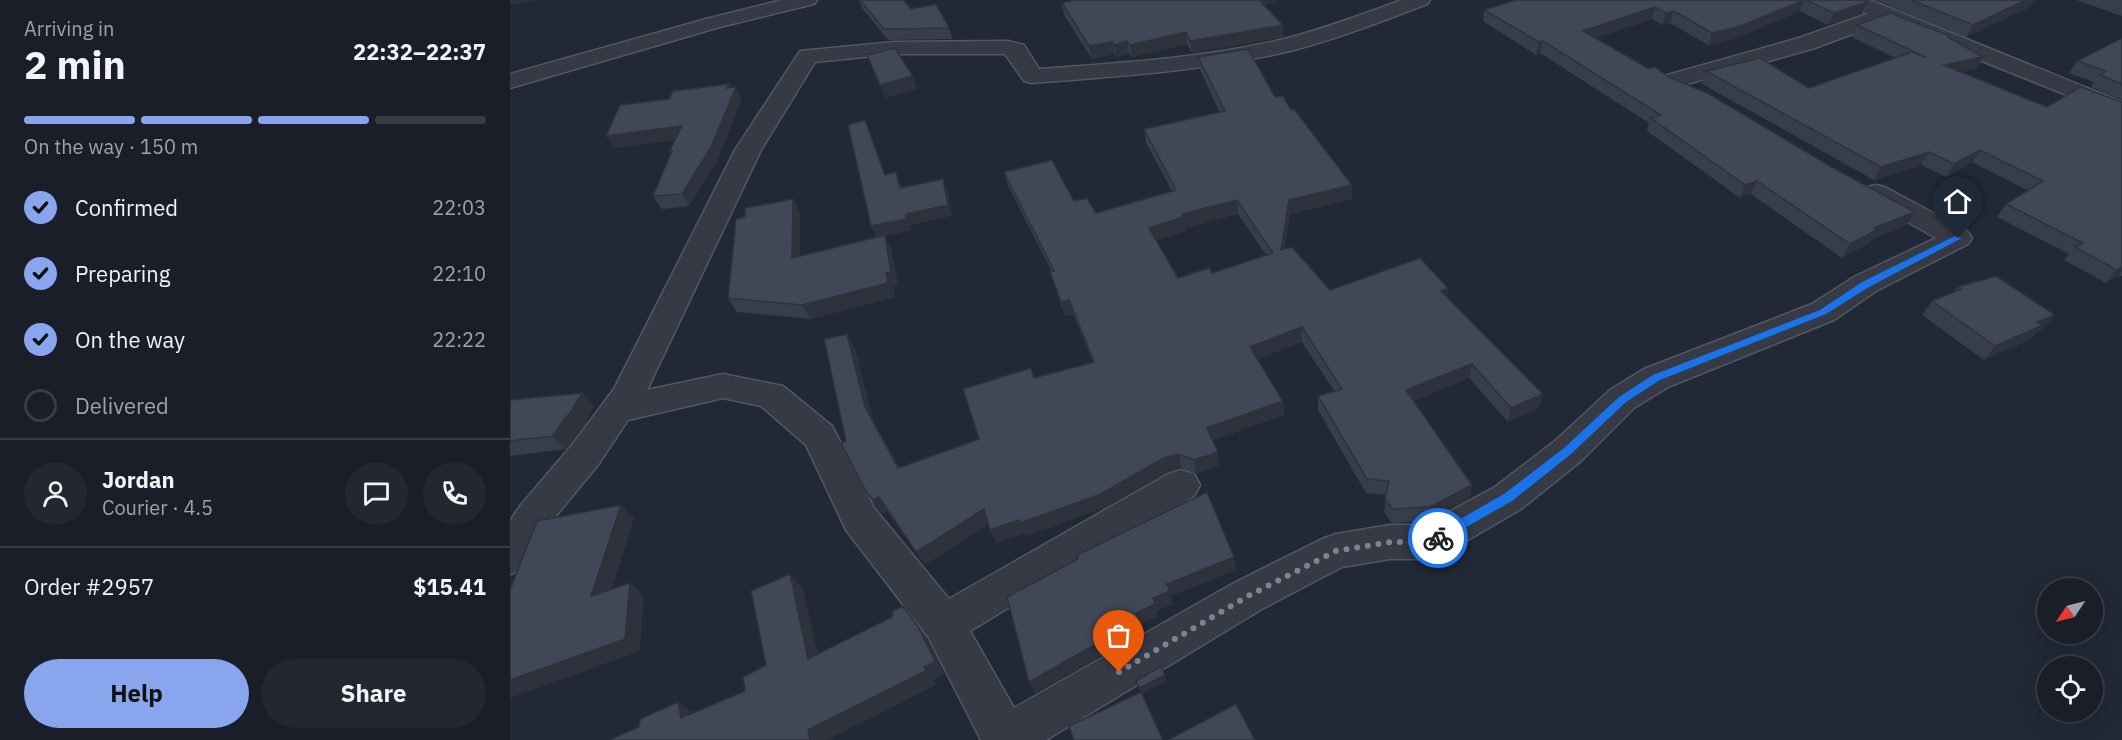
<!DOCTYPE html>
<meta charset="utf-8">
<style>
body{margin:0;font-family:"IBM Plex Sans",sans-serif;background:#232730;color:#f1f3f6;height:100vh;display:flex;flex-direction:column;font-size:22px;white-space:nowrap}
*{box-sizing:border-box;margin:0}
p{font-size:20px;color:#9fa2a8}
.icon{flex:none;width:33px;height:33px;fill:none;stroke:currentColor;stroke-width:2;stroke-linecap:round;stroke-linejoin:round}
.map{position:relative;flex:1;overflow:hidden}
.sheet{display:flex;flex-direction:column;background:#1a1e28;width:510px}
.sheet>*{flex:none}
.needle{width:39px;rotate:235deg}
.fabs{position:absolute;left:1527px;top:578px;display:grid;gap:12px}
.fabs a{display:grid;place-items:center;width:66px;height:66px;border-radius:50%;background:#1a1e28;box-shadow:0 6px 24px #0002,0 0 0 2px #383c45;font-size:30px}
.pin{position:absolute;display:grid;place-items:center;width:51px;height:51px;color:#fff;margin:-62px -26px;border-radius:50% 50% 50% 0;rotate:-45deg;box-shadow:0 0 6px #0007}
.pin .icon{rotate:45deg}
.courier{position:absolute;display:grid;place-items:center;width:60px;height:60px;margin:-30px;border:4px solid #1a73e8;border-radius:50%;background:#fff;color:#222;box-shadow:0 2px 8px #0007}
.summary em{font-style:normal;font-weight:700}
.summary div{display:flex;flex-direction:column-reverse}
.summary{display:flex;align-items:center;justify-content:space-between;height:102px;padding:0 24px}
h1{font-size:39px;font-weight:700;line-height:45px}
.bar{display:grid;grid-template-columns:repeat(4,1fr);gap:9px 6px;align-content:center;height:72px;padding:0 24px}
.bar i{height:8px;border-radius:4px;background:#383c45}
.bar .current{background:#89a5ed}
.bar p{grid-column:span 4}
.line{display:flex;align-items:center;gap:15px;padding:0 24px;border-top:2px solid #383c45}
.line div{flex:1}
.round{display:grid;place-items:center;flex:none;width:63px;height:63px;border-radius:32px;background:#232730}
ol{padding:0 24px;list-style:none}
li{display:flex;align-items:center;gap:18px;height:66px}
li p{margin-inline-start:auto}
li .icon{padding:6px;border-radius:50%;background:#89a5ed;color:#111;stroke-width:4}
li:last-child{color:#9fa2a8}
li i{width:33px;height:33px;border:3px solid #383c45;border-radius:50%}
.primary-button{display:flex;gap:12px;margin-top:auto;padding:12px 24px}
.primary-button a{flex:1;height:69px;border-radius:36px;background:#89a5ed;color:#111;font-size:24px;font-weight:700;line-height:69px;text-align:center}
.primary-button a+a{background:#232730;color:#f1f3f6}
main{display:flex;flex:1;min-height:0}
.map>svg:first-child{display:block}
</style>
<main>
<section class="sheet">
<div class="summary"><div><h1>2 min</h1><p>Arriving in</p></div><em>22:32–22:37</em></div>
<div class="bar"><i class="current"></i><i class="current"></i><i class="current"></i><i></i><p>On the way · 150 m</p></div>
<ol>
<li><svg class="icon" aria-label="check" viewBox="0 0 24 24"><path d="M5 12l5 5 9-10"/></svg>Confirmed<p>22:03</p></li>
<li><svg class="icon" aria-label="check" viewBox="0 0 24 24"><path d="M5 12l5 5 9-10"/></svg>Preparing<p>22:10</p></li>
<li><svg class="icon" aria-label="check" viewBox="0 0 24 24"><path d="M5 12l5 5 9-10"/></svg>On the way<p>22:22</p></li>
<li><i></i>Delivered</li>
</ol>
<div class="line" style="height:108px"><a class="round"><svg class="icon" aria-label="person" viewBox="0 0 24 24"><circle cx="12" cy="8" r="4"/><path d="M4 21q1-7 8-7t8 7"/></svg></a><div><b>Jordan</b><p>Courier · 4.5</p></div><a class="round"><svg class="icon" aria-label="chat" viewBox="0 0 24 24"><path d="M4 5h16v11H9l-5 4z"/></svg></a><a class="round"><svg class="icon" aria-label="phone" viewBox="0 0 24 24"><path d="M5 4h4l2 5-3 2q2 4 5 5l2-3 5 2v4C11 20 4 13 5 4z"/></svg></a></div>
<div class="line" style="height:78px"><div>Order #2957</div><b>$15.41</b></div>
<div class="primary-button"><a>Help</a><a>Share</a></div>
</section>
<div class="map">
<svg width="1612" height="740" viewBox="0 0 1612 740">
<rect width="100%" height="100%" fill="#222835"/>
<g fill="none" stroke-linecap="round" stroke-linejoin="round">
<g stroke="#525763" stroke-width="3">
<g id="street">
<polygon points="272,0 307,0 304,4 210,27 0,88 0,74 196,19"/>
<path d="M892 0H920L917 4C873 21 829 38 784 50 698 71 610 76 522 83L514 81 495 54H384L305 62 251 150 137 390 213 374 273 386 322 426 364 508 439 599 658 474 671 470 684 474 690 485 684 496 460 631 504 708 724 583 812 539 826 534 880 525H915L985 487 1045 441 1100 390 1134 369 1302 304 1344 277 1426 238 1357 199 1353 193 1357 187 1366 185 1375 187 1458 232 1462 238 1458 244 1366 291 1324 320 1158 387 1124 408 1071 461 1011 509 934 554 920 559H880L832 567 752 609 536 740H471L419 638 336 530 296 445 251 406 213 398 118 420 88 465 36 528 14 569 0 574V521L10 506 62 445 104 389 225 150 290 51 384 42 498 41 514 45 529 69C611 63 694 58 774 39 814 29 853 14 892 0Z"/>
<polygon points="1334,0 1360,0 1612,102 1612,117 1374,22 1305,48 1170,86 1154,86 1151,81 1154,76 1289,38 1357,14"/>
</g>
</g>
<use href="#street" fill="#353a45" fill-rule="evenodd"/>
</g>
<g fill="#373d4a" fill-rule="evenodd">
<polygon points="349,0 393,0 401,9 439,28 443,39 378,40 352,8"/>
<polygon points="565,0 769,0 754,5 773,25 773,37 682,53 677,44 622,57 619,54 606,57 604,54 582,59 554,15 552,3"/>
<polygon points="1006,0 1354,0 1357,2 1352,13 1318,25 1290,11 1227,38 1198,45 1160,23 1152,25 1142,19 1085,38 1139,69 1157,76 1397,225 1362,239 1359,243 1332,258 1241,194 1230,198 1137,131 1139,123 1030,53 1026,55 973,21 974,10"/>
<polygon points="1366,0 1524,0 1520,7 1456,37"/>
<polygon points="1566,0 1612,0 1612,16"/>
<polygon points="1347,25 1440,36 1439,38 1466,69 1451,72 1537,107 1612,102 1612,276 1608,276 1596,283 1554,260 1559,254 1487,217 1496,204 1517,190 1462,162 1436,177 1411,165 1364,180 1192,84 1196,71 1299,88 1385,58 1342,37"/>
<polygon points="1612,38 1612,100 1581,87 1584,82 1559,73 1567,61"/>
<path d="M688 57 765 97 781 110 842 199 780 214 774 249 820 290 938 288 936 297 1033 394 1029 408 998 422 959 378 903 401 962 485 959 499 918 521 882 523 874 512 876 495 856 493 808 410V396L824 391 792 342 747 359 773 401 774 415 702 440 709 465 686 474 672 468 657 472 595 507 516 536 514 533 486 543 478 524 415 565 377 511 372 514 357 493 336 441 345 348 363 421 389 467 469 439 524 378 583 362 563 314 555 316 544 286 540 272H542L498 186 494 172 564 201 586 213 662 191 636 143 634 129 710 113 690 70ZM728 214 756 255 702 273 668 278 646 240 676 231 675 228Z"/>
<polygon points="219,84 221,88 232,99 208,159 179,206 152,209 143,196 161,155 159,152 165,140 104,148 159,99"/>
<polygon points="355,120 375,174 390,183 392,187 437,190 442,216 400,225 401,230 375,236 381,249 388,285 383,287 385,297 300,319 227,312 218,298 290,212 290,256 366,237 361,226"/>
<polygon points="1447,287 1533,329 1528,331 1521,339 1474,360 1412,315 1422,301 1443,292"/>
<polygon points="72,393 84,406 75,424 56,449 0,456 0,400"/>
</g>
<g fill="#2d323c">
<polygon points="0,0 26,0 0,5"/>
<polygon points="745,0 769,0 745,7"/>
<polygon points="1295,0 1290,11 1227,38 1198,45 1202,33"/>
<polygon points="1516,0 1524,0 1520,7 1456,37 1463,25"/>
<polygon points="1357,2 1352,13 1318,25 1324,13"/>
<polygon points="1145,7 1142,19 1070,43 1073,31"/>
<polygon points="1164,11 1160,23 1152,25 1156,13"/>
<polygon points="773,25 773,37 682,53 680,41"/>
<polygon points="676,32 677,44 622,57 620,45"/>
<polygon points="617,41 619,54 606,57 604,45"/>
<polygon points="1033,41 1030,53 1026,55 1029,42"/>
<polygon points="602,42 604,54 582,59 579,46"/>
<polygon points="1473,57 1466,69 1427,77 1434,65"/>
<polygon points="403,76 407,89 375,98 370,85"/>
<polygon points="219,84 224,93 226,87 232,99 208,159 179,206 172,194"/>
<polygon points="172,126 180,138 104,148 96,136"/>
<polygon points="1470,150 1462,162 1436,177 1444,164"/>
<polygon points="1419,152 1411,165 1364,180 1371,167"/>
<polygon points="433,179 437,190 442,216 400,225 401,230 375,236 381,249 388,285 383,287 385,297 300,319 292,305 366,237 361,226 396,214"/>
<polygon points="1247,181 1241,194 1230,198 1235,185"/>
<polygon points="842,185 842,199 780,214 772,264 771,250 779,200"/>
<polygon points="283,199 290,212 290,272 282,258"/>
<polygon points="727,200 728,214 675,228 676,231 641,242 639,228 672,214"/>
<polygon points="1405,212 1397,225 1362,239 1359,243 1332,258 1340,244 1364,228"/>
<polygon points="1612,267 1612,271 1608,276 1596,283 1607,270"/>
<polygon points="938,288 936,303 931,291"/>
<polygon points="559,300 563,314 555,316 551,302"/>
<polygon points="1545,315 1533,329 1528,331 1521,339 1474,360 1485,346 1527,322"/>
<polygon points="792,327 792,342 741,361 740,347"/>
<polygon points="337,334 345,348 363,421 355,407"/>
<polygon points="962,364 959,378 895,404 896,390"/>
<polygon points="72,393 84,406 75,424 56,449 42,436"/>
<polygon points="1033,394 1029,408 998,422 1001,408"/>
<polygon points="773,401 774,415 699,442 697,428"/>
<polygon points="708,452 709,465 686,474 684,460"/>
<polygon points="669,454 672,468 657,472 595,507 516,536 514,533 486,543 480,530 654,458"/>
<polygon points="962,485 959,499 918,521 920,507"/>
<polygon points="369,497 377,511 372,514 363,500"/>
<polygon points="111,505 124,518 96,608 81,596"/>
<polygon points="474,509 481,522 415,565 406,552"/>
<polygon points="724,557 726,570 661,596 663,604 647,611 648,616 631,624 633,632 526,693 519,682 626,613 657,584"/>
<polygon points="280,574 293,589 312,672 298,659"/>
<polygon points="120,583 134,596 130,651 0,698 0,680"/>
<polygon points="407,625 417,639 435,674 424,680 426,685 317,740 298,740 298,730 414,667"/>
<polygon points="655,675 657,681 632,694 629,688"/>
<polygon points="168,702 186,715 171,718"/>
</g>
<g fill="#404756" stroke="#2d323c" stroke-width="1.5" fill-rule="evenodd">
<polygon points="350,0 393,0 401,9 426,4 439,28 374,29"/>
<polygon points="565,0 749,0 773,25 680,41 676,32 620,45 617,41 604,45 602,42 579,46 552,3"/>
<polygon points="1006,0 1294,0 1231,26 1202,33 1164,11 1156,13 1145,7 1073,31 1139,69 1145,67 1157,76 1197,93 1327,170 1405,212 1364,228 1367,230 1340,244 1247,181 1235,185 1141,118 1151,115 1033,41 1029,42 974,10"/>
<polygon points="1296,0 1354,0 1357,2 1324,13"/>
<polygon points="1401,0 1516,0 1463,25"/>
<polygon points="1380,13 1440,36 1438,37 1473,57 1434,65 1537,107 1570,87 1612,102 1612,267 1607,270 1565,247 1573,243 1496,204 1533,181 1470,150 1444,164 1419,152 1371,167 1196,71 1250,58 1299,88 1402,52 1417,58 1347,25"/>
<polygon points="1612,38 1612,84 1590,75 1596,71 1567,61"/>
<polygon points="385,48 403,76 370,85 357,55"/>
<path d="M738 49 765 97 773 96 781 110 784 109 842 185 779 200 771 250 782 247 820 290 910 258 938 288 931 291 1033 394 1001 408 962 364 896 390 962 485 920 507 883 509 875 499 879 481 857 479 808 396 832 389 792 327 740 347 773 401 697 428 708 452 684 460 669 454 654 458 591 494 510 523 509 520 480 530 474 509 406 552 369 497 363 500 357 493 331 443 336 441 314 339 337 334 355 407 388 468 469 439 453 389 521 368 524 378 584 362 559 300 551 302 540 272 544 271 494 172 542 160 564 201 577 198 586 213 666 190 634 129 715 111 688 57ZM727 200 763 253 702 273 699 268 668 278 639 228 674 217 672 214Z"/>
<polygon points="219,84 217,88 226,87 201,147 172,194 143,196 162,151 159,152 172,126 96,136 110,105 159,99 163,91"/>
<polygon points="355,120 375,175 386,172 390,188 433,179 438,205 396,214 396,219 361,226 338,125"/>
<polygon points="283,199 282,258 375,235 381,272 376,273 378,283 292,305 218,298 226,219 235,217 235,208"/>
<polygon points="1486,276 1545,315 1527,322 1533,325 1485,346 1422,301 1451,289 1447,287"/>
<polygon points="72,393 62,410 42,436 0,441 0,400"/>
<polygon points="697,492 724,557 657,584 660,591 643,598 645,604 626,613 629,620 519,682 497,597 568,559 567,555"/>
<polygon points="111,505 81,596 120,583 115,639 0,680 0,590 27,521"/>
<polygon points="280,574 298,659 382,617 383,611 393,606 407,625 425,661 414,667 416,671 298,730 300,739 298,740 99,740 129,727 130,719 168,702 171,718 235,691 233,677 256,665 241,591"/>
<polygon points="651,666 655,675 629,688 626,681"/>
<polygon points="631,692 653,740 564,740 559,726"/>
<polygon points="726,704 745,740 658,740"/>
</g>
<polygon fill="#1a73e8" points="1445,236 1452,238 1359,287 1316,314 1150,380 1116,402 1061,454 1002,501 932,541 924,541 924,534 994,494 1054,448 1109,397 1143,375 1310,310 1352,282"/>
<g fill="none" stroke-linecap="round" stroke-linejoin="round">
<polyline stroke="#7e8391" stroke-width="6" stroke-dasharray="0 10.8" points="609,672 738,596 826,551 880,542 920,542 928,538"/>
</g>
</svg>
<div class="fabs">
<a><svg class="needle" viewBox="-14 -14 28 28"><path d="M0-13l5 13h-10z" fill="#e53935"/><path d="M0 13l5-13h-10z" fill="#9fa2a8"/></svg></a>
<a><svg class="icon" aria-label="locate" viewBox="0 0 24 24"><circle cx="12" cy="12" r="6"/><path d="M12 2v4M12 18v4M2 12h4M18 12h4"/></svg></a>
</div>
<div class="pin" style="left:609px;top:672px;background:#ea580c"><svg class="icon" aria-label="bag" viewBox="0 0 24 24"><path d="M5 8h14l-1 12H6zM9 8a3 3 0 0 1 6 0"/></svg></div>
<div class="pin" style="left:1448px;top:238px;background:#1f2937"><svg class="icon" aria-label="home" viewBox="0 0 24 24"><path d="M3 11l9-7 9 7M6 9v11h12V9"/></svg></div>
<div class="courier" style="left:928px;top:538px"><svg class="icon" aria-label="bike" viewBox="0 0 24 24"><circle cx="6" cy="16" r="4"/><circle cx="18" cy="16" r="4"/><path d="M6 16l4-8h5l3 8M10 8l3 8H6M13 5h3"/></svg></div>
</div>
</main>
